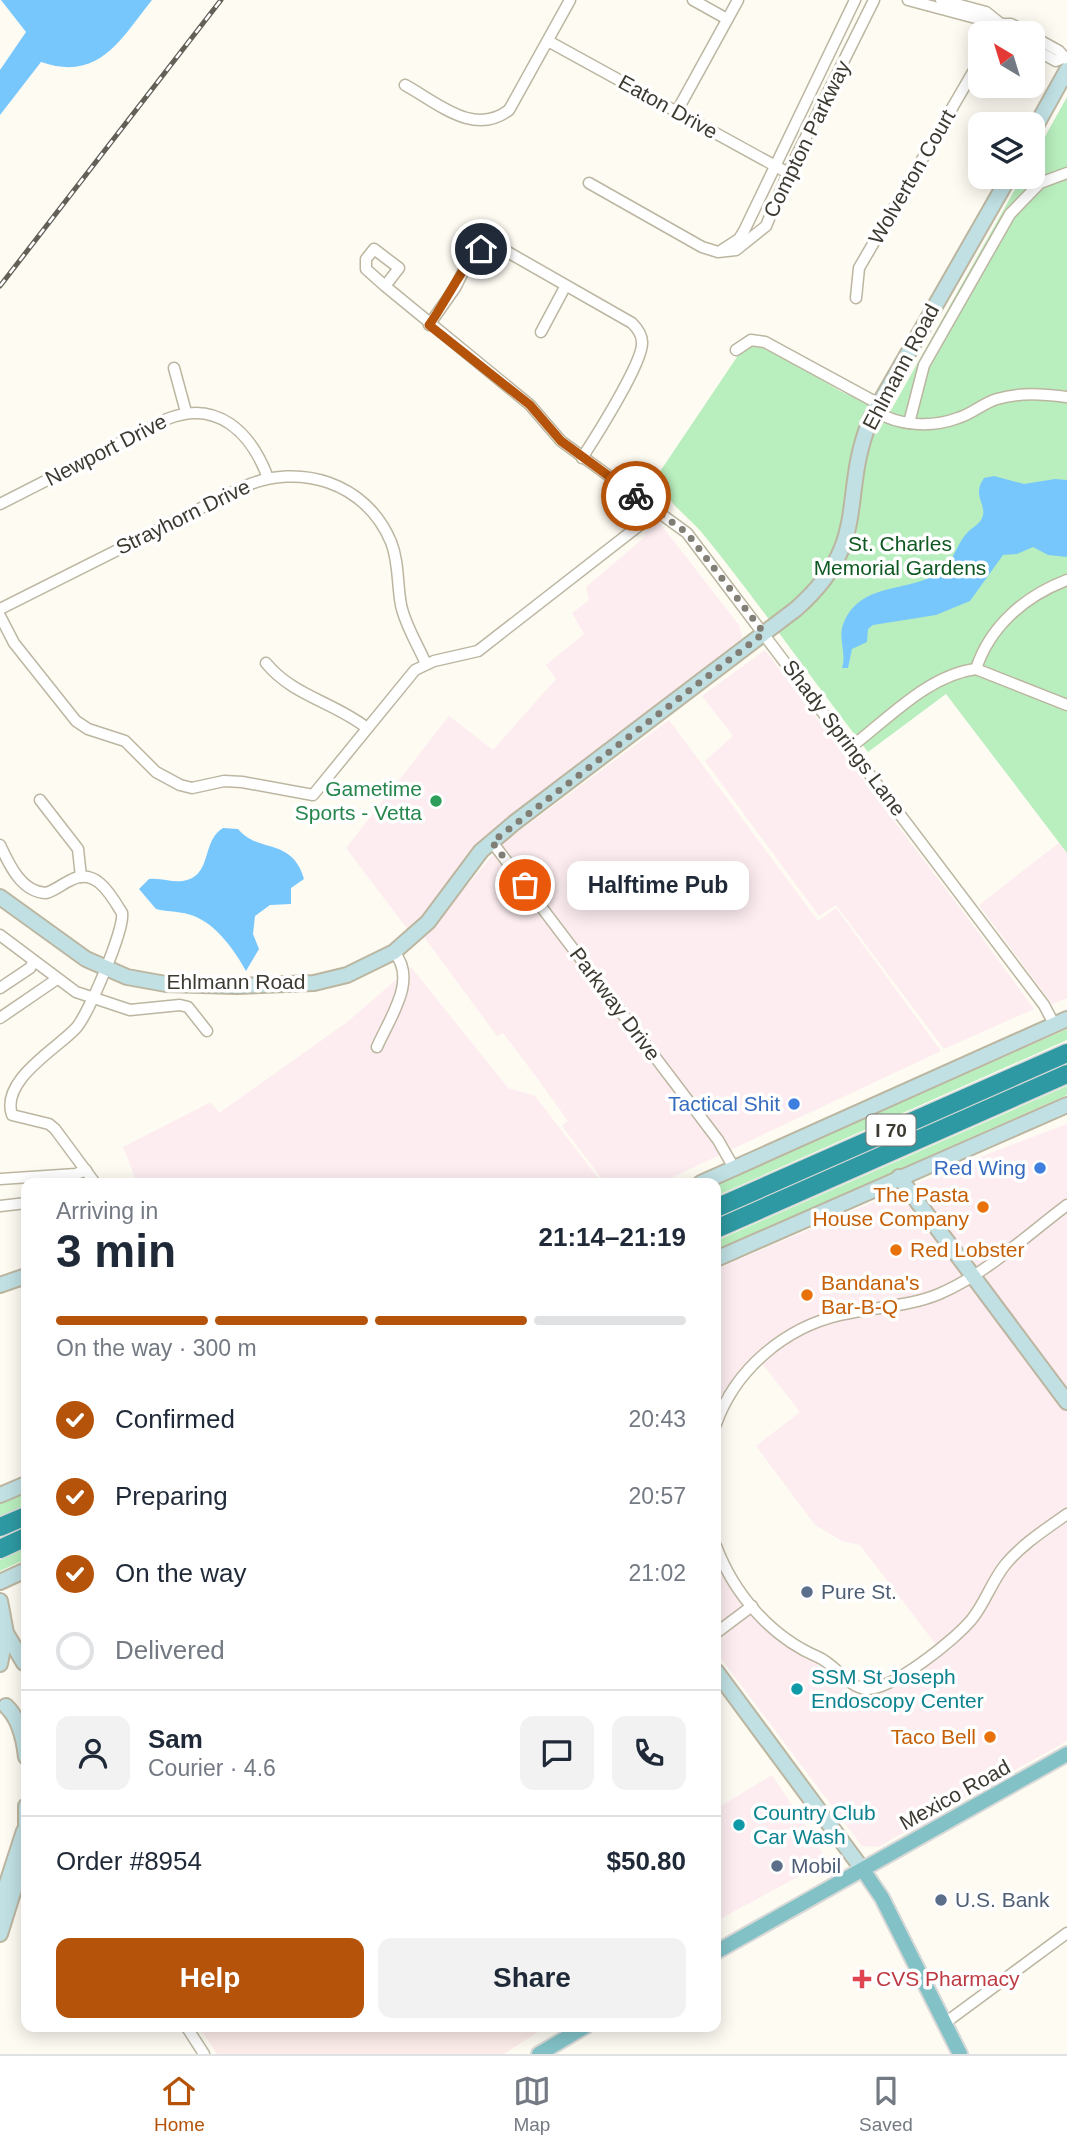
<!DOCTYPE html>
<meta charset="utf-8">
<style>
body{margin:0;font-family:Helvetica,sans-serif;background:#f2f2f3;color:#1f2937;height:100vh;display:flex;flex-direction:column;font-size:26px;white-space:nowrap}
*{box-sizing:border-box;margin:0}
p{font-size:23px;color:#747a83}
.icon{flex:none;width:38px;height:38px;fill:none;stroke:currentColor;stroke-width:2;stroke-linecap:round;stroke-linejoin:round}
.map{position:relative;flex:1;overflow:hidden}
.panel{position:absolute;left:21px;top:1178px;width:700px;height:854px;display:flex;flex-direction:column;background:#fff;border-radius:14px;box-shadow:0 4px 18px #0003}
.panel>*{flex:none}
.needle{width:46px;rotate:322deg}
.fabs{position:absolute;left:968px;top:21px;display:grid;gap:14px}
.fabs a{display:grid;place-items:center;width:77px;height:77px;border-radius:14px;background:#fff;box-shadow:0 4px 18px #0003;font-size:35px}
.pin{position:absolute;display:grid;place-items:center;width:60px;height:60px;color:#fff;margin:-30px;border:4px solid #fff;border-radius:50%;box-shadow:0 2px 7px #0007}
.courier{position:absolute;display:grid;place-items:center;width:70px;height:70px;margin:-35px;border:5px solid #b45309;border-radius:50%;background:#fff;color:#222;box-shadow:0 2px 9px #0007}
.bubble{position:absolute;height:49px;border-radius:14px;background:#fff;box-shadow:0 4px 18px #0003;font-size:23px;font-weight:800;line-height:49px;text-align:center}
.summary em{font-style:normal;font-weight:800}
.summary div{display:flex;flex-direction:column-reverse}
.summary{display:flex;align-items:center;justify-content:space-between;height:119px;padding:0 35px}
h1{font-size:46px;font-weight:800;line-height:52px}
.bar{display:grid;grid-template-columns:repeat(4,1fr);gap:10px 7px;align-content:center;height:84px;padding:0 35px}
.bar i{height:9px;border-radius:5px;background:#e0e1e3}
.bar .current{background:#b45309}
.bar p{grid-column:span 4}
.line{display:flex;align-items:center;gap:18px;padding:0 35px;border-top:2px solid #e0e1e3}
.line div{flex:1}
.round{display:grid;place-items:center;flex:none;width:74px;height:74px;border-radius:14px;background:#f2f2f3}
ol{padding:0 35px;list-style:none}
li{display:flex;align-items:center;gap:21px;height:77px}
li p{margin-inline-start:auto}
li .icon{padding:7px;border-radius:50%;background:#b45309;color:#fff;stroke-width:4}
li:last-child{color:#747a83}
li i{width:38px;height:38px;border:4px solid #e0e1e3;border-radius:50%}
.button{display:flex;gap:14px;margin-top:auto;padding:14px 35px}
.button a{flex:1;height:80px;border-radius:14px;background:#b45309;color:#fff;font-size:28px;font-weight:800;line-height:80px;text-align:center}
.button a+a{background:#f2f2f3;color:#1f2937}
.menu{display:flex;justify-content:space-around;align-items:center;height:98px;border-top:2px solid #e0e1e3;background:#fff;font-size:19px;color:#747a83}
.menu a{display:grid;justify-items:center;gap:4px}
.menu .current{color:#b45309}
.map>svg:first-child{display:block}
</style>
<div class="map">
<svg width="1067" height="2054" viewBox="0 0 1067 2054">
<rect width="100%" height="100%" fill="#fefbf3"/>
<g fill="#fdedf0">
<polygon points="658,521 739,625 742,638 495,830 464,860 425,915 408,930 346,848 449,716 493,750 556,679 546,665 584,634 572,613 589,600 586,587 645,537 645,532"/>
<polygon points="765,650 969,920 1034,1009 944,1049 836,905 819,916 705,761 733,736 702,696"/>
<polygon points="669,720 818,921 836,908 941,1051 660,1183 605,1183 562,1126 568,1121 537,1078 503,1033 497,1036 424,937 502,844"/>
<polygon points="1059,843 1067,853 1067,998 1052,1004 979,905"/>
<polygon points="411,967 508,1088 535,1096 602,1183 137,1183 123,1147 211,1102 219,1113 346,1023"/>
<polygon points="1067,1124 1067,1741 878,1847 862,1846 716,1652 716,1556 756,1618 772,1636 823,1665 853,1690 869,1694 879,1692 940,1650 860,1545 842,1541 815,1525 756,1446 800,1412 757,1357 716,1415 716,1269 980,1157"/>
<polygon points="772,1775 818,1844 822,1853 820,1865 718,1920 716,1809"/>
</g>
<polygon fill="#fdedea" points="199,2027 546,2027 504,2054 217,2054"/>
<g fill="#b9eebe">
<path d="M1067 97V853L946 694 868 752C812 680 760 604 703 534 686 513 658 499 661 470L739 354 751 346H766L840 391 890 412 1022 177H1032L1033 158Z"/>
<polygon points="1067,1029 1067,1040 716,1196 716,1183"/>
<polygon points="1067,1086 1067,1095 716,1250 716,1241"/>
<polygon points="26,1491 26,1505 0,1516 0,1502"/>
<polygon points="26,1548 26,1559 0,1571 0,1560"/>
</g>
<g fill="#78c7fc">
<path d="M1 0H152C120 40 99 82 41 62L0 115V70L26 32Z"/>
<path d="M994 476 1024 484 1055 479 1067 480V557L1048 555 1033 547 1017 554 1003 555 970 601 936 615 873 625 868 629 867 642 852 649 848 668H842C847 653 837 637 844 622 864 576 920 597 947 564 956 555 958 542 967 533 971 528 980 524 982 518 988 505 971 496 984 478Z"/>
<path d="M223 828 238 829C259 854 292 837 304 879L291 888V904L270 905 255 916 253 934 259 949 246 971C235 951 217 925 194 916 182 911 168 912 156 909L139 889 149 879C162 877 174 884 187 880 212 873 202 840 223 828Z"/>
</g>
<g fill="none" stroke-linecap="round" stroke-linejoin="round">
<g stroke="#bcb6a1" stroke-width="13">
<g id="street">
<polyline points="693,0 727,19"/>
<polyline points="908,0 983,20 993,20"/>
<polyline points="941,0 986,12 1001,24 1011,24 1028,33"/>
<polyline points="996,33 1001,24 1006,33"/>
<polyline points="1032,36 1059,51 1067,60"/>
<polyline points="548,41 788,173"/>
<polyline points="1032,48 1056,61 1063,58"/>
<path d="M405 85C438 103 474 137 509 110L570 0"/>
<polyline points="677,111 738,0"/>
<polyline points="589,183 702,247 718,252 736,250 766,226 788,173 874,0"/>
<polyline points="722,250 739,239 744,231 855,0"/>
<polyline points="385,286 366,269 366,259 374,249 399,268 385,286 530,405 561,441 687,533 1044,1005 1054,1024"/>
<polyline points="856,298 859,268 980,60"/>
<path d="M429 325 455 288 472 254 487 247 506 251 632 323C637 328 642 334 642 342 644 361 595 438 582 458"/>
<polyline points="541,332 565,287"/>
<polyline points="736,350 751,340 765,342 879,404"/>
<polyline points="174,368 186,412"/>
<path d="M875 411C899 426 931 428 958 418 972 414 983 403 997 399 1020 392 1044 394 1067 397"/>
<polyline points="909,423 924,365 1010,214 1040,183 1067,173"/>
<path d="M0 504 167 419C217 399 251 432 268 478"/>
<path d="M0 609 243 487C299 462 366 482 391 542 399 562 397 584 401 605 405 625 418 645 426 664"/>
<polyline points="0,616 14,643 76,721 88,729 125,741 156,772 180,785 192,788 224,781 242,782 313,795 415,670 434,661 478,651 659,510"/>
<path d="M266 663C293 696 334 702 367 728"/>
<path d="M976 669C990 626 1025 596 1067 580"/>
<path d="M851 747C888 719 928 675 976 669L1067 705"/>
<polyline points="40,800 78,849 81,877"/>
<polyline points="492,842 718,1140 734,1168"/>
<path d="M0 845C9 864 21 892 46 893 56 890 62 884 71 880 96 867 111 895 122 913 125 929 88 1015 76 1028 58 1048 0 1080 12 1115L49 1124 55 1129 95 1183"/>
<polyline points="0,935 76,992 130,1010 180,1005 188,1007 207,1031"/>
<polyline points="0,988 30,968 34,961"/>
<polyline points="0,1018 57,979"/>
<path d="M377 1047C390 1017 418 980 394 952"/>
<polyline points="0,1179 76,1174 86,1170"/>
<polyline points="0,1206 26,1203"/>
<path d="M716 1424C735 1370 784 1328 840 1315 873 1307 908 1307 939 1294 986 1274 1027 1235 1067 1205"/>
<path d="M716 1546C734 1594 771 1637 818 1657 835 1664 848 1687 866 1689 891 1691 956 1639 972 1619 985 1603 992 1581 1005 1565 1021 1545 1046 1529 1067 1514"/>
<polyline points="716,1633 752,1606"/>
<polyline points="945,2023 1067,1933"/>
<polyline points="186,2026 204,2054"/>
</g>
</g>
<g stroke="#bcb6a1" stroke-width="18">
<g id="secondary">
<polyline points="1032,133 1067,70"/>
<path d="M0 897 86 959 127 977 166 984 237 986 314 983 347 975 394 952 428 922 481 851 514 823 796 609C873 541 838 497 871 418L1009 177"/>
<polyline points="899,1177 1067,1402"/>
<polyline points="701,1183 1067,1019"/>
<polyline points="716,1259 1067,1105"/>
<polyline points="0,1285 26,1276"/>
<polyline points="0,1495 26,1484"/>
<polyline points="0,1582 26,1570"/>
<polyline points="0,1601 6,1633 24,1663"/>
<polyline points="0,1664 6,1633"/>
<polyline points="716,1671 863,1870"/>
<path d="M6 1706C19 1718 24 1739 26 1757"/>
<polyline points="26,1839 26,1806"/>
<polyline points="0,1905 24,1831"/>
<polyline points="0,1934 26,1851"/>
</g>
</g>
<g stroke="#d8d8d6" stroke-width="18">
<g id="primary">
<polyline points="863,1870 882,1898 960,2054"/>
<polyline points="716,1952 1067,1754"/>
<polyline points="539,2054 586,2026"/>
</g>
</g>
<g stroke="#d8d8d6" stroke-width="21">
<g id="highway">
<polyline points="716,1208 1067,1053"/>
<polyline points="716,1229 1067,1074"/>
<polyline points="0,1527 26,1516"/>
<polyline points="0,1549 26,1537"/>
</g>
</g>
<use href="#street" stroke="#fff" stroke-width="10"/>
<use href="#secondary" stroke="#c0e0e3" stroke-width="14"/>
<use href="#primary" stroke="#82c2c7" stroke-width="14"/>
<use href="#highway" stroke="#2e99a2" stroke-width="18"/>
<g stroke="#636058" stroke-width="5">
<polyline id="rail" points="0,286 221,0"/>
</g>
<use href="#rail" stroke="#fff" stroke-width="2.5" stroke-dasharray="8" stroke-linecap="butt"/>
</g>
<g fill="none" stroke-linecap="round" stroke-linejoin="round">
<polyline stroke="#817e76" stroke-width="7" stroke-dasharray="0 12.6" points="525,885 492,842 764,633 687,533 636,496"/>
<path stroke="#b45309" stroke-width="9" d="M481 249C469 254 441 310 429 325L530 405 561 441 636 496"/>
</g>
<circle fill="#2e9e5b" stroke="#fff" stroke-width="2.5" cx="436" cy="801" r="7"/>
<g fill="#3f7fe0" stroke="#fff" stroke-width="2.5">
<circle cx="794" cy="1104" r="7"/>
<circle cx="1040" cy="1168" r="7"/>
</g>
<g fill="#e8710a" stroke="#fff" stroke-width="2.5">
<circle cx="983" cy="1207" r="7"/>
<circle cx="896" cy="1250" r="7"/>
<circle cx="807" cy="1295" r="7"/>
<circle cx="990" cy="1737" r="7"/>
</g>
<g fill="#5c6f8a" stroke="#fff" stroke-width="2.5">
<circle cx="807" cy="1592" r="7"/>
<circle cx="777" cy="1866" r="7"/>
<circle cx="941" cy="1900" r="7"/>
</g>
<g fill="#0f9aa8" stroke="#fff" stroke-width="2.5">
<circle cx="797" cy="1689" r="7"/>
<circle cx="739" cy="1825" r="7"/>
</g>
<path fill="#e0444e" stroke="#fff" stroke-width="2.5" d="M858.5 1968.5h7v7h7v7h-7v7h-7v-7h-7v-7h7z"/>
<g text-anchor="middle" stroke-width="7" stroke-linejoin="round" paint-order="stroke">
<rect fill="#fff" stroke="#777570" stroke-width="2" x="866.5" y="1114.5" width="49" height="31" rx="5"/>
<g font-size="19" font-weight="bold" fill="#3d3a32">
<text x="891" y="1137">I 70</text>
</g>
<g font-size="21" fill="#3d3a32" stroke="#fff">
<text transform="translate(668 107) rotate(29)" y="7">Eaton Drive</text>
<text transform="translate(807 139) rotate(-64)" y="7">Compton Parkway</text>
<text transform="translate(912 177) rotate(-60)" y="7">Wolverton Court</text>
<text transform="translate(901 367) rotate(-62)" y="7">Ehlmann Road</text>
<text transform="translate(106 450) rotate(-27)" y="7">Newport Drive</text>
<text transform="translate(183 517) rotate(-26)" y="7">Strayhorn Drive</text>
<text transform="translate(844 738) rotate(53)" y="7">Shady Springs Lane</text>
<text x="236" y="989">Ehlmann Road</text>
<text transform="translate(615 1004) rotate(53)" y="7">Parkway Drive</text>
<text transform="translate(955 1795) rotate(-29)" y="7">Mexico Road</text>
</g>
<g font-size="21" fill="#0e5821" stroke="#fff">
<text x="900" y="551">St. Charles<tspan x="900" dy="24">Memorial Gardens</tspan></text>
</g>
<g font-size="21" fill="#27864d" stroke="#fff" text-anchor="end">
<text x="422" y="796">Gametime<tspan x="422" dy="24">Sports - Vetta</tspan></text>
</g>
<g font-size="21" fill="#366cbe" stroke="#fff" text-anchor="end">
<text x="780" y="1111">Tactical Shit</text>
<text x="1026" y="1175">Red Wing</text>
</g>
<g font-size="21" fill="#c56008" stroke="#fff" text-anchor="end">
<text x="969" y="1202">The Pasta<tspan x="969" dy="24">House Company</tspan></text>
<text x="910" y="1257" text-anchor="start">Red Lobster</text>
<text x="821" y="1290" text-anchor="start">Bandana's<tspan x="821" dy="24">Bar-B-Q</tspan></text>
<text x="976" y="1744">Taco Bell</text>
</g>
<g font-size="21" fill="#4e5e75" stroke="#fff" text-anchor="start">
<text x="821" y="1599">Pure St.</text>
<text x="791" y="1873">Mobil</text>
<text x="955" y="1907">U.S. Bank</text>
</g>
<g font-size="21" fill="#0d838f" stroke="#fff" text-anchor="start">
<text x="811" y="1684">SSM St Joseph<tspan x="811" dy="24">Endoscopy Center</tspan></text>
<text x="753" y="1820">Country Club<tspan x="753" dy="24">Car Wash</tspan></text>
</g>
<g font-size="21" fill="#be3a42" stroke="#fff" text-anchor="start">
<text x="876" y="1986">CVS Pharmacy</text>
</g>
</g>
</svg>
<div class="fabs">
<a><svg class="needle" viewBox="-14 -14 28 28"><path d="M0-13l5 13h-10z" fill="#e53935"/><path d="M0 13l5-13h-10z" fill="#747a83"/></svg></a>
<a><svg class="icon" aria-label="layers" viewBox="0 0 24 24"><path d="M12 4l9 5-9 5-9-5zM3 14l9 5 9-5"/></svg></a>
</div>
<div class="pin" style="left:525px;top:885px;background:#ea580c"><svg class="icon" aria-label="bag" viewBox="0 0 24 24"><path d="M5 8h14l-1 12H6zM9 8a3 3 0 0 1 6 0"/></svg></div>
<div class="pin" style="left:481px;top:249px;background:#1f2937"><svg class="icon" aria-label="home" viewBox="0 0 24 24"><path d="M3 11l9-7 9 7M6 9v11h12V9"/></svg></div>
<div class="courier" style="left:636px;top:496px"><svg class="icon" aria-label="bike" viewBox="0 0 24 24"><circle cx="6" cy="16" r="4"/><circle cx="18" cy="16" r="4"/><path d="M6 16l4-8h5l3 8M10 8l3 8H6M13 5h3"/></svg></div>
<div class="bubble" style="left:567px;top:861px;width:182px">Halftime Pub</div>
<section class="panel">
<div class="summary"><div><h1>3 min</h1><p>Arriving in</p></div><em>21:14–21:19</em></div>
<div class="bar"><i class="current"></i><i class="current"></i><i class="current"></i><i></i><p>On the way · 300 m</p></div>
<ol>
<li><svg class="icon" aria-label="check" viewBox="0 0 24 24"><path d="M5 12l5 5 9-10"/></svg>Confirmed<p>20:43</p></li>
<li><svg class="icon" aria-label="check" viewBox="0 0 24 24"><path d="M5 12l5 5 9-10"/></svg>Preparing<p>20:57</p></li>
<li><svg class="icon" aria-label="check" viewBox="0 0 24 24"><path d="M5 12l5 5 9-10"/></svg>On the way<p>21:02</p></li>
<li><i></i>Delivered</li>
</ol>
<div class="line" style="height:126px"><a class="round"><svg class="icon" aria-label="person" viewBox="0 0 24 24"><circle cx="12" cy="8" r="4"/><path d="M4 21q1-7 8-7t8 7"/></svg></a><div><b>Sam</b><p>Courier · 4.6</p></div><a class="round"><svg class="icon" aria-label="chat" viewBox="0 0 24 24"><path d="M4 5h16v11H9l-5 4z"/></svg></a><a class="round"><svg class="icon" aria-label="phone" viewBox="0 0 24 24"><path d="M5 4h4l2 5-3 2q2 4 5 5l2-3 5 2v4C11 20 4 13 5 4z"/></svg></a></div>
<div class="line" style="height:91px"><div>Order #8954</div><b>$50.80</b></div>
<div class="button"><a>Help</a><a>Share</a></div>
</section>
</div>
<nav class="menu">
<a class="current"><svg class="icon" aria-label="home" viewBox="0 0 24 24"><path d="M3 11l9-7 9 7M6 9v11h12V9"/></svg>Home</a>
<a><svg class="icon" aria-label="map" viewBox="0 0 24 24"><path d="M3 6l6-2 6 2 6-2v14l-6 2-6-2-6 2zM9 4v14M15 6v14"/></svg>Map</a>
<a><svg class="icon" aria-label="saved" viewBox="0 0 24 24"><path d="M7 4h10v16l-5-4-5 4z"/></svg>Saved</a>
</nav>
